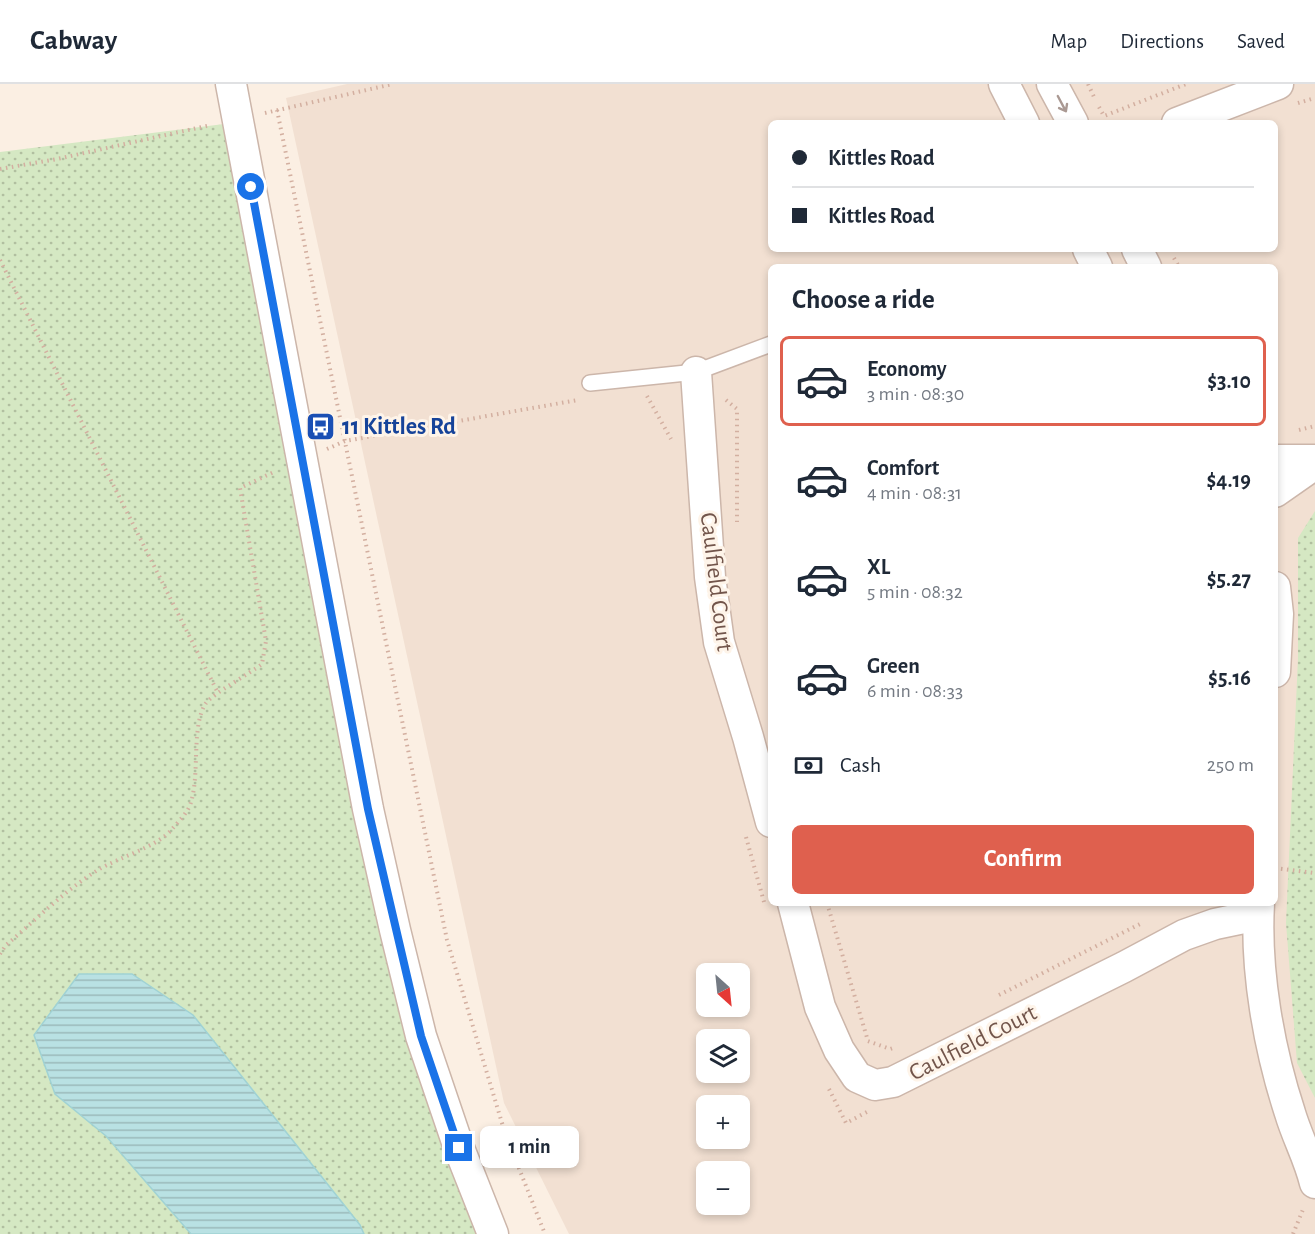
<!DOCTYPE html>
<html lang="en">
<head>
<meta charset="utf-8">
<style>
  :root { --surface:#fff; --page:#f2f2f3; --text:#1f2937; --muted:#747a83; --line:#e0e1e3; --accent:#df604e }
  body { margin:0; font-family:"Alegreya Sans",sans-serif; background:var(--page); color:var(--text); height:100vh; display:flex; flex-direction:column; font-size:22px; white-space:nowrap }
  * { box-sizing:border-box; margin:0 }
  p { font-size:20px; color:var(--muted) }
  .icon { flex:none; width:33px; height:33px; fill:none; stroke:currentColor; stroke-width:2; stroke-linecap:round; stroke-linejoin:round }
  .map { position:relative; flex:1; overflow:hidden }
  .drawer { position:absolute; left:768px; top:180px; width:510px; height:642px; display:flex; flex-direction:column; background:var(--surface); border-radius:9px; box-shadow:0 3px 9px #0003 }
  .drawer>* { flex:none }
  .hud { position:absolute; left:768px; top:36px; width:510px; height:132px; border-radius:9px; box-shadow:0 3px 9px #0003; display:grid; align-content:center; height:132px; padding:0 24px; background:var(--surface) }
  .needle { width:39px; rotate:153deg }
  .buttons { position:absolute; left:696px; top:879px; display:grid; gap:12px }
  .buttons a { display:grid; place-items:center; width:54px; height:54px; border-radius:9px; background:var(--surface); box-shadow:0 3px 9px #0003; font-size:30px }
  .end { position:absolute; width:27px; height:27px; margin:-14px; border:8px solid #1a73e8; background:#fff; box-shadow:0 0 0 3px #fff }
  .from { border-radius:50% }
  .bubble { position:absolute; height:42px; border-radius:9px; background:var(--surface); box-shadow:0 3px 9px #0003; font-size:20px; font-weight:700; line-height:42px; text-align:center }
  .hud b { display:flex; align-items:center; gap:21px; height:57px; font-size:22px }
  .hud b+b { border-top:2px solid var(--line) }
  .hud i { width:15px; height:15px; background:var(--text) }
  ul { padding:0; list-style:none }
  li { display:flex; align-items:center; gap:18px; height:90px; margin:0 12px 9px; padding:0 12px; border:3px solid transparent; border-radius:9px }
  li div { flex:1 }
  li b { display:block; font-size:22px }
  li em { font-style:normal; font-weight:700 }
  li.active { border-color:var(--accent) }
  li>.icon { width:54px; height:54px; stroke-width:1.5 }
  h2 { padding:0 24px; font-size:27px; line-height:72px }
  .pay { display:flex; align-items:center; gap:15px; height:66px; padding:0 24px; font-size:22px }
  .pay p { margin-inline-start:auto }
  .cta { display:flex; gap:12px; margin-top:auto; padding:12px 24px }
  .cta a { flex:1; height:69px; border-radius:9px; background:var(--accent); color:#fff; font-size:24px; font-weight:700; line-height:69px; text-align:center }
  header { display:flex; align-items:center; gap:36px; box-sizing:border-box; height:84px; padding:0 30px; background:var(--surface); border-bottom:2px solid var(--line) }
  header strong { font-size:28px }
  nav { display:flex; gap:33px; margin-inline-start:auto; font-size:21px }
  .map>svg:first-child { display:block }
</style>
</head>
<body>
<header>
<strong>Cabway</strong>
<nav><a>Map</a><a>Directions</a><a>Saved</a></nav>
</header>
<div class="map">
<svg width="1315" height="1150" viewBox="0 0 1315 1150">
  <defs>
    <pattern id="park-dots" width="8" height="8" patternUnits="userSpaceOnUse" patternTransform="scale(1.5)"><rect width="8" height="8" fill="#d5e8c3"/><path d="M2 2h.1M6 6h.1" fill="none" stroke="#b1bfa0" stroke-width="1.8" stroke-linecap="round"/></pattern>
    <pattern id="water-rules" width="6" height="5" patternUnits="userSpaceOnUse" patternTransform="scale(1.5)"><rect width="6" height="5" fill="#b9e1e3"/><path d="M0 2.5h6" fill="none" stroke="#9bb9ba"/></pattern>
  </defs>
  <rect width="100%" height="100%" fill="#fbefe3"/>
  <path fill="#f2e0d2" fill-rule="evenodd" d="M347 0H1315V1150H569L504 1019 286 14ZM771 39H1275V165H771ZM771 183H1275V819H771ZM706 890H740V922H706ZM706 956H740V988H706ZM706 1022H740V1054H706ZM706 1088H740V1120H706Z"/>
  <g fill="url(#park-dots)">
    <path d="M232 39 353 679 489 1150H0V68Z"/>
    <path d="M1315 427V1014L1297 979 1286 839 1298 574V454Z"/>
  </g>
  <path fill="url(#water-rules)" stroke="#a0d2d4" stroke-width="1.5" d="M79 890H132L193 931 360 1141 364 1150H191L106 1052 55 1010 34 951Z"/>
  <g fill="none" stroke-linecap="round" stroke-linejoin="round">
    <defs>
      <path id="service" d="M590 299 696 288 771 260"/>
      <g id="minor">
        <path d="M231 0 368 725 395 846 421 952 459 1064 493 1150"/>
        <path d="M1004 0 1024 39"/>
        <path d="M1052 0 1073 39"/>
        <path d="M1177 39 1278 0"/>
        <path d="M1088 165 1097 183"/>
        <path d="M1137 165 1146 183"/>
        <path d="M696 288 710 493 719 558 748 653 771 738"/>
        <path d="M1275 376H1315"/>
        <path d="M1275 408 1315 380"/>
        <path d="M1275 503 1278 530 1275 588"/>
        <path d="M793 819 820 923 839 966 857 993 875 1001 893 998 1124 883 1184 851 1215 840 1258 831"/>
        <path d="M1259 819C1255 887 1269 965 1290 1029 1297 1053 1309 1074 1315 1099"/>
      </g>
    </defs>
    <use href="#service" stroke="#ccb6aa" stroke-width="18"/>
    <use href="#minor" stroke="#ccb6aa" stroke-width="33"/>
    <g stroke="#d3afa0" stroke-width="4" stroke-dasharray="1.5 4.5" stroke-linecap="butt">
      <path d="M1088 0 1094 13"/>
      <path d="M1298 19 1315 14"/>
      <path d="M1099 23 1104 32 1186 0"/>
      <path d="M277 26 447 856 505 1049 545 1150"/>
      <path d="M265 29 393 0"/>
      <path d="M0 85 57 75 211 41"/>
      <path d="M1174 174 1179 183"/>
      <path d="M0 176 218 609"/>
      <path d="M647 312 671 355"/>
      <path d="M726 316 737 325V438"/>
      <path d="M1299 346 1315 342"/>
      <path d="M327 365 345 357 578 316"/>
      <path d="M746 753 764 818"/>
      <path d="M1275 784 1315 789"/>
      <path d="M827 819 868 957 890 965 893 964"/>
      <path d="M0 870 6 861C36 836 65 806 98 786 119 773 158 763 173 744 179 737 189 727 191 718 200 690 191 641 206 619 214 609 249 590 262 580L266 557 240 404 276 387"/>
      <path d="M999 911 1140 840"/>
      <path d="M829 1005 846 1039 867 1028"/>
      <path d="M1293 1150 1304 1123"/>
    </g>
    <use href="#service" stroke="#fff" stroke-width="15"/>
    <use href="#minor" stroke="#fff" stroke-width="30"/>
  </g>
  <defs><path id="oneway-shaft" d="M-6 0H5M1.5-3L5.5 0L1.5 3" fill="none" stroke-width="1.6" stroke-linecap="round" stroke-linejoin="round" transform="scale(1.5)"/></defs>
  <use stroke="#aa9993" href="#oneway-shaft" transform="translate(1062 20) rotate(62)"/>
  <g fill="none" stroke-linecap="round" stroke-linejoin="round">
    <path stroke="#1a73e8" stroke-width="8" d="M251 103 368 725 421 952 459 1064"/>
  </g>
  <defs>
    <symbol id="bus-square" viewBox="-11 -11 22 22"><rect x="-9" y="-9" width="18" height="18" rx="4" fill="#1a4fb4" stroke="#fef4e9"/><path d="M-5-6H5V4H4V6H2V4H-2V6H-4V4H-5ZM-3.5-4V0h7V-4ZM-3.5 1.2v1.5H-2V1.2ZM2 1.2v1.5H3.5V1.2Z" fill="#fff"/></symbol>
  </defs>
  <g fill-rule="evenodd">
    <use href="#bus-square" x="304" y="326" width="33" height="33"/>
  </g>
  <g text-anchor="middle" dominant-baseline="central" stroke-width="6" stroke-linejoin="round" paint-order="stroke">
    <g font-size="24" font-weight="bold" fill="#164399" stroke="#fef4e9" text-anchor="start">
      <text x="342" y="343">11 Kittles Rd</text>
    </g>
    <g font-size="24" fill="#72554b" stroke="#fef4e9">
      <text transform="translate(716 498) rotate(83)">Caulfield Court</text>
      <text transform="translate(973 959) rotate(-27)">Caulfield Court</text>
    </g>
  </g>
</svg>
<div class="buttons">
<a><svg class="needle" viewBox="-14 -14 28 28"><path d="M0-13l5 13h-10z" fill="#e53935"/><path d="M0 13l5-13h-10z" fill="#747a83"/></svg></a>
<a><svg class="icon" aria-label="layers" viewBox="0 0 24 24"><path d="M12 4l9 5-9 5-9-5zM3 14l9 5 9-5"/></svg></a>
<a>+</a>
<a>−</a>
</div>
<i class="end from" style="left:251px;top:103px"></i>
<i class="end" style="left:459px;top:1064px"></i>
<div class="bubble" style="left:480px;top:1042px;width:99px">1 min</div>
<div class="hud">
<b><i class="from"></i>Kittles Road</b>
<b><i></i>Kittles Road</b>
</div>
<section class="drawer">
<h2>Choose a ride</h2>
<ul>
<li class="active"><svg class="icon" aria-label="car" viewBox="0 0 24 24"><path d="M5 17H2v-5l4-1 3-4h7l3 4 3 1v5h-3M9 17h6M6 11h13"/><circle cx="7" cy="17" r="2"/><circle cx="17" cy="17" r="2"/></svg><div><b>Economy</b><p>3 min · 08:30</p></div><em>$3.10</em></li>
<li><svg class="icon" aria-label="car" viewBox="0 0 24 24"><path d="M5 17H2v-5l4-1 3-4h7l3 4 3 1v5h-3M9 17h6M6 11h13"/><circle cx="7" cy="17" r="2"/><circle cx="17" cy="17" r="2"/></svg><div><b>Comfort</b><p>4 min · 08:31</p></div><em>$4.19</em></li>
<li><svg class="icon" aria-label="car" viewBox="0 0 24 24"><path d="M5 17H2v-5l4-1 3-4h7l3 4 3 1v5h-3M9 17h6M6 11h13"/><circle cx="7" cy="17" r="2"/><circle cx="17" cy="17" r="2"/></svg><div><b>XL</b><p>5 min · 08:32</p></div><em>$5.27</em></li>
<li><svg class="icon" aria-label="car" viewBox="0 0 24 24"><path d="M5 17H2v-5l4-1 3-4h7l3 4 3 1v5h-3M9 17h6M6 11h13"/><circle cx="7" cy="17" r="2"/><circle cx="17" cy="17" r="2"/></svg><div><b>Green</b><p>6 min · 08:33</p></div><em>$5.16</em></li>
</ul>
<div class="pay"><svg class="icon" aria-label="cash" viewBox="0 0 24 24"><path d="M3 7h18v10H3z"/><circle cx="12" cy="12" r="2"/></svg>Cash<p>250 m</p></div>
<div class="cta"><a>Confirm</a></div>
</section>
</div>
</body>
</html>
